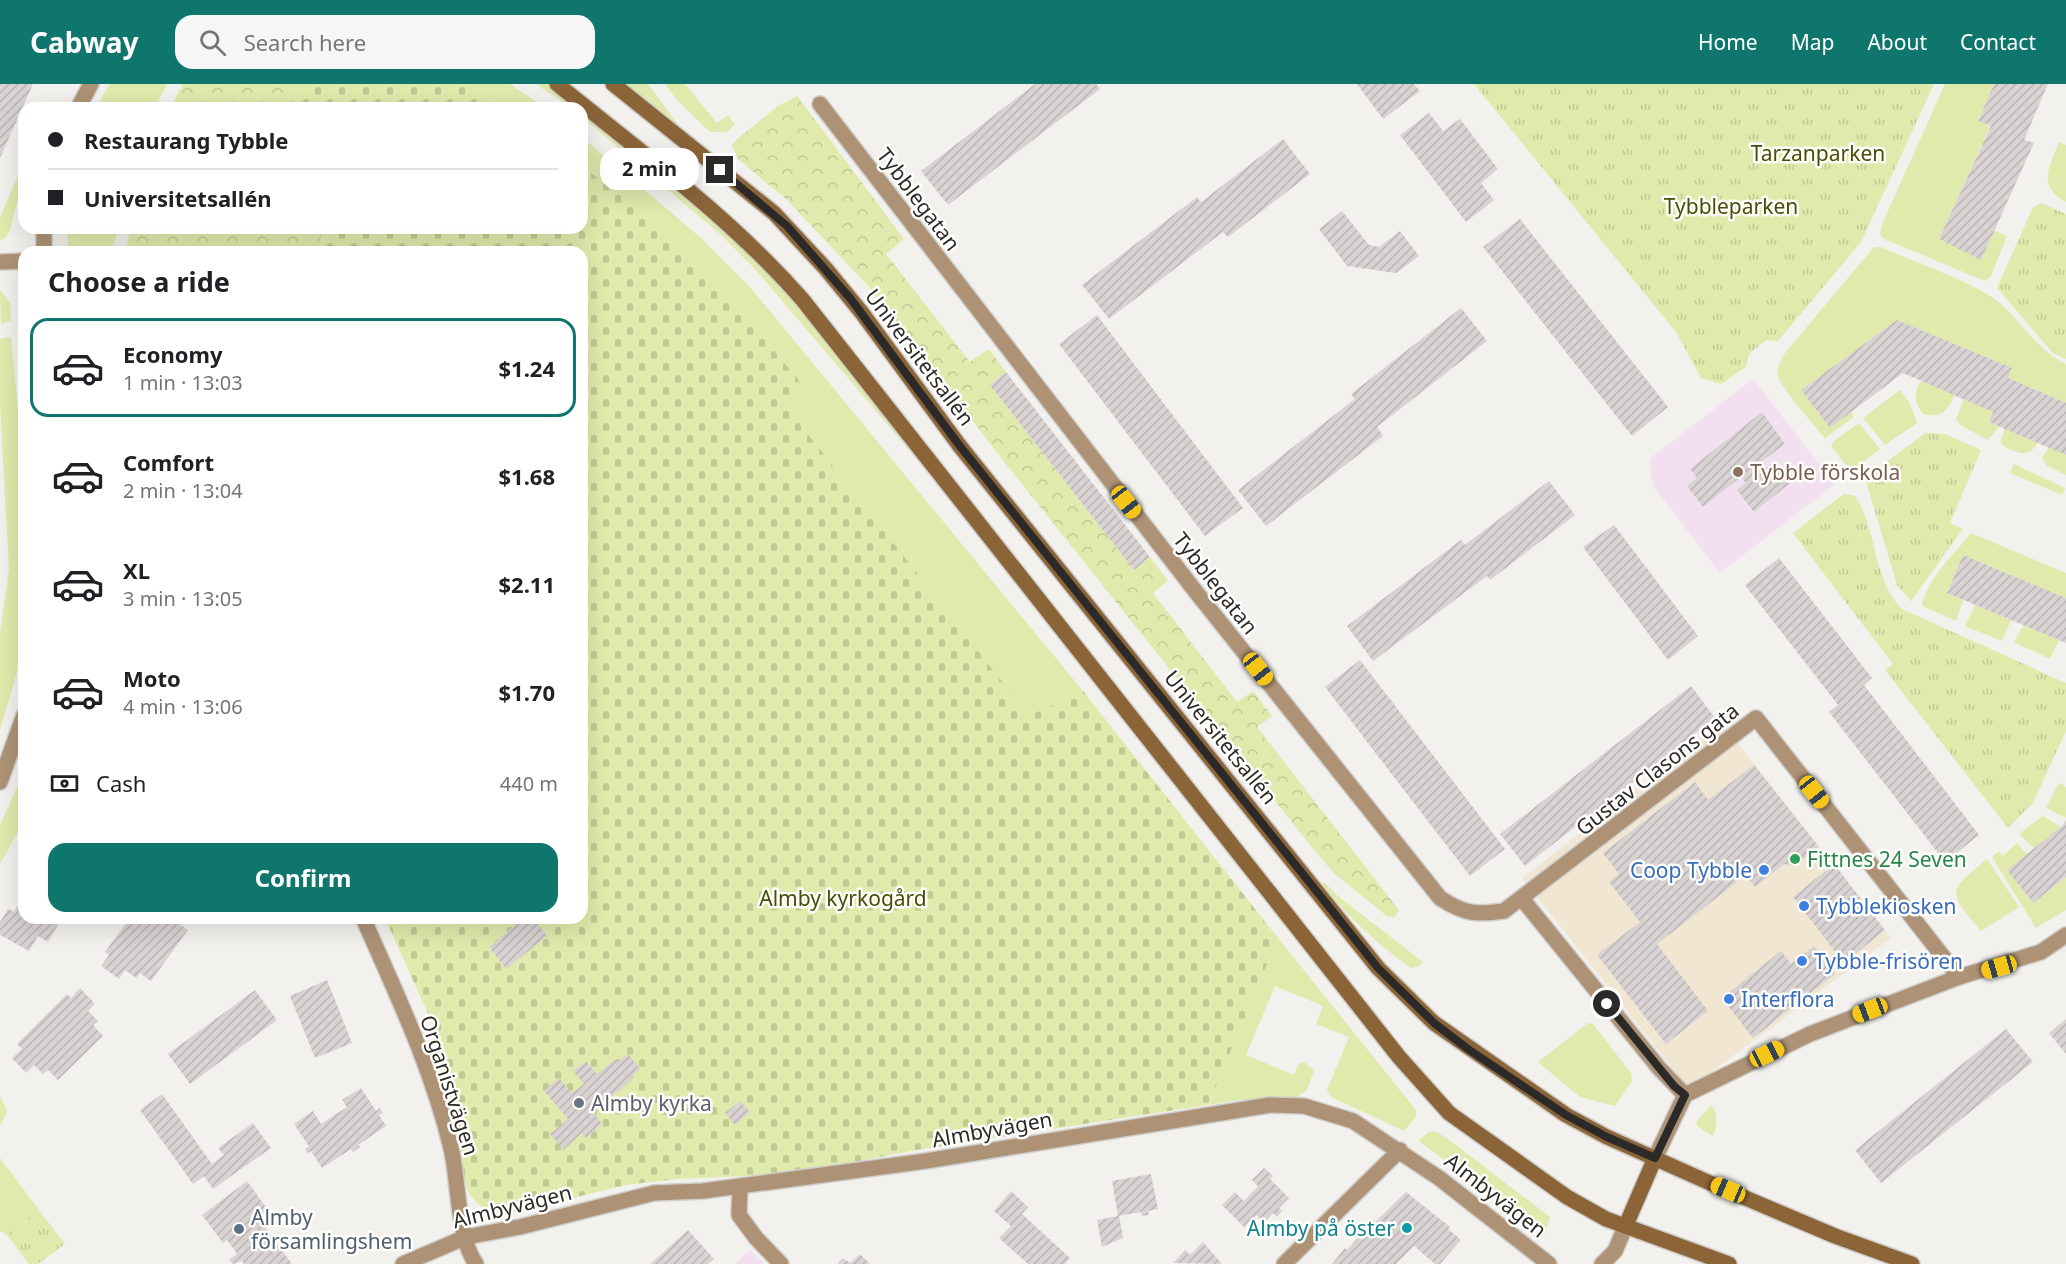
<!DOCTYPE html>
<html lang="en">
<head>
<meta charset="utf-8">
<style>
  :root { --surface:#fff; --page:#f6f6f6; --text:#202124; --muted:#757577; --line:#e0e0e0; --accent:#0f766e }
  body { margin:0; font-family:"Noto Sans",sans-serif; background:var(--page); color:var(--text); height:100vh; display:flex; flex-direction:column; font-size:22px; white-space:nowrap }
  * { box-sizing:border-box; margin:0 }
  p { font-size:20px; color:var(--muted) }
  .icon { flex:none; width:33px; height:33px; fill:none; stroke:currentColor; stroke-width:2; stroke-linecap:round; stroke-linejoin:round }
  .map { position:relative; flex:1; overflow:hidden }
  .sheet { position:absolute; left:18px; top:162px; width:570px; height:678px; display:flex; flex-direction:column; background:var(--surface); border-radius:18px; box-shadow:0 6px 24px #0002 }
  .sheet>* { flex:none }
  .top-card { position:absolute; left:18px; top:18px; width:570px; height:132px; border-radius:18px; box-shadow:0 6px 24px #0002; display:grid; align-content:center; height:132px; padding:0 30px; background:var(--surface) }
  .end { position:absolute; width:27px; height:27px; margin:-14px; border:8px solid #2b2a29; background:#fff; box-shadow:0 0 0 3px #fff }
  .from { border-radius:50% }
  .bubble { position:absolute; height:42px; border-radius:18px; background:var(--surface); box-shadow:0 6px 24px #0002; font-size:20px; font-weight:700; line-height:42px; text-align:center }
  .car { position:absolute; width:18px; height:36px; margin:-18px -9px; border-radius:8px; box-shadow:0 0 4px 2px #0007; background:linear-gradient(#f5c518 24%,#345 0 40%,#f5c518 0 76%,#345 0 86%,#f5c518 0) }
  .top-card b { display:flex; align-items:center; gap:21px; height:57px; font-size:22px }
  .top-card b+b { border-top:2px solid var(--line) }
  .top-card i { width:15px; height:15px; background:var(--text) }
  ul { padding:0; list-style:none }
  li { display:flex; align-items:center; gap:18px; height:99px; margin:0 12px 9px; padding:0 18px; border:3px solid transparent; border-radius:18px }
  li div { flex:1 }
  li b { display:block; font-size:22px }
  li em { font-style:normal; font-weight:700 }
  li.current { border-color:var(--accent) }
  li>.icon { width:54px; height:54px; stroke-width:1.5 }
  h2 { padding:0 30px; font-size:27px; line-height:72px }
  .pay { display:flex; align-items:center; gap:15px; height:66px; padding:0 30px; font-size:22px }
  .pay p { margin-inline-start:auto }
  .action { display:flex; gap:12px; margin-top:auto; padding:12px 30px }
  .action a { flex:1; height:69px; border-radius:18px; background:var(--accent); color:#fff; font-size:24px; font-weight:700; line-height:69px; text-align:center }
  header { display:flex; align-items:center; gap:36px; box-sizing:border-box; height:84px; padding:0 30px; background:var(--accent); color:#fff }
  header strong { font-size:28px }
  nav { display:flex; gap:33px; margin-inline-start:auto; font-size:21px }
  .search { width:420px; height:54px; background:var(--page); display:flex; align-items:center; gap:15px; box-sizing:border-box; padding:0 21px; border-radius:18px; color:var(--muted); font-size:22px }
  .map>svg:first-child { display:block }
</style>
</head>
<body>
<header>
<strong>Cabway</strong>
<div class="search"><svg class="icon" aria-label="search" viewBox="0 0 24 24"><circle cx="10" cy="10" r="6"/><path d="M15 15l6 6"/></svg>Search here</div>
<nav><a>Home</a><a>Map</a><a>About</a><a>Contact</a></nav>
</header>
<div class="map">
<svg width="2066" height="1180" viewBox="0 0 2066 1180">
  <defs>
    <pattern id="forest-crowns" width="20" height="18" patternUnits="userSpaceOnUse" patternTransform="scale(1.5)"><rect width="20" height="18" fill="#dfeaac"/><path d="M2 6a3 3 0 1 1 6 0M12 15a3 3 0 1 1 6 0" fill="none" stroke="#c0c994"/></pattern>
    <pattern id="cemetery-stones" width="16" height="16" patternUnits="userSpaceOnUse" patternTransform="scale(1.5)"><rect width="16" height="16" fill="#dfeaac"/><path d="M2 7V4a2 2 0 0 1 4 0v3zM10 15v-3a2 2 0 0 1 4 0v3z" fill="#c0c994"/></pattern>
    <pattern id="park-tufts" width="24" height="20" patternUnits="userSpaceOnUse" patternTransform="scale(1.5)"><rect width="24" height="20" fill="#dfeaac"/><path d="M3 7l-1-3M5 7V3M7 7l1-3M15 17l-1-3M17 17v-4M19 17l1-3" fill="none" stroke="#c0c994"/></pattern>
    <pattern id="building-hatch" width="6" height="6" patternUnits="userSpaceOnUse" patternTransform="scale(1.5)"><rect width="6" height="6" fill="#d8d3d2"/><path d="M-1 1l2-2M0 6l6-6M5 7l2-2" fill="none" stroke="#bab5b4"/></pattern>
  </defs>
  <rect width="100%" height="100%" fill="#f2f1ed"/>
  <path fill="#f0e6d1" d="M1722 639 1891 854 1689 1005 1522 794Z"/>
  <g fill="#f2e0f1">
    <path d="M1753 295 1835 400 1720 489 1653 402 1649 375Z"/>
    <path d="M750 1166 765 1180H735Z"/>
  </g>
  <g fill="#dfeaac">
    <path d="M110 0H167L155 24H96Z"/>
    <path d="M467 0H510L545 24H503Z"/>
    <path d="M536 0H551L589 29 721 136 755 170 900 346 965 428 993 470 904 360 756 186 720 150 582 33V24H571Z"/>
    <path d="M618 0H648L677 39 676 43Z"/>
    <path d="M665 0H685L717 39 728 31 735 41 726 48H710L677 16Z"/>
    <path d="M1945 0H1994L1978 36 1990 43 1939 155 1981 175 1994 146 2007 152 1991 192 1985 197 1884 155 1880 150 1883 138Z"/>
    <path d="M582 53 701 154 750 203 1083 607 1029 633 793 331 799 296 697 177 633 121 582 82Z"/>
    <path d="M2059 58 2066 61V118C2036 102 2050 82 2059 58Z"/>
    <path d="M24 78V92L10 146 6 153 0 157V133Z"/>
    <path d="M67 144H119L111 168H68Z"/>
    <path d="M1874 163H1881C1916 179 1954 191 1987 210 2018 228 2033 265 2066 280V319L2008 294 2012 284 1897 236 1801 306 1830 344 1851 328 1854 333 1825 354C1816 343 1780 303 1778 292 1776 284 1782 275 1785 269Z"/>
    <path d="M0 206 10 219 11 237 1 240Z"/>
    <path d="M11 253 24 390V551L17 588 0 646V550L9 486 0 319V255Z"/>
    <path d="M1921 297 1955 311C1946 328 1943 334 1923 330 1914 317 1913 310 1921 297Z"/>
    <path d="M1900 306 1909 318 1917 339 1885 361 1863 334Z"/>
    <path d="M1964 315 1993 328 1989 338 1999 342 1988 356 1960 341 1956 335Z"/>
    <path d="M1859 339 1880 365 1851 387 1831 362 1835 356Z"/>
    <path d="M2005 344 2038 359C2027 375 2019 369 2003 362L2001 356Z"/>
    <path d="M2049 363 2066 371V391L2047 382 2042 374Z"/>
    <path d="M2014 380 2065 404 2062 411 2010 389Z"/>
    <path d="M1971 449 2066 489V514L1963 471 1947 509 1963 516 1956 537 1922 522C1926 496 1955 469 1971 449Z"/>
    <path d="M1975 521 2011 536 2002 557 1965 542Z"/>
    <path d="M2024 541 2059 556 2050 575 2014 558Z"/>
    <path d="M24 689V737L0 780V741Z"/>
    <path d="M2059 699 2066 703V734L2046 724Z"/>
    <path d="M2043 732 2061 743 2034 764 2019 750Z"/>
    <path d="M2017 759 2027 770 2007 786 2033 819 2066 793V826L2036 844 1992 773 1999 767 2003 772Z"/>
    <path d="M1987 775 2019 823 1981 847C1948 807 1946 809 1987 775Z"/>
    <path d="M1325 799 1338 812 1423 878 1418 883 1411 884C1377 860 1348 833 1322 800Z"/>
    <path d="M1278 854 1416 1026V1033L1404 1047 1331 1013 1327 1006 1349 953 1316 940 1323 922 1275 902 1246 971 1294 991 1299 980 1304 978 1314 986 1307 1006 1296 1014 1239 1016 1208 1021Z"/>
    <path d="M1588 939 1593 940 1631 989 1632 997 1615 1022 1580 1013 1538 978Z"/>
    <path d="M0 1012 7 1027 0 1042Z"/>
    <path d="M1711 1021C1718 1027 1717 1044 1713 1052L1697 1042V1037Z"/>
    <path d="M1429 1048H1437L1452 1058 1550 1133 1545 1150 1421 1059 1419 1056Z"/>
    <path d="M0 1074 39 1126 7 1151 0 1147Z"/>
  </g>
  <g fill="url(#forest-crowns)">
    <path d="M183 0H296L301 24H170Z"/>
    <path d="M797 12 904 155 886 170 970 278 989 265 1006 288 990 301 1134 486 1150 473 1168 497 1153 509 1237 618 1253 607 1272 632 1257 643 1399 826 1395 833H1388L1335 790 1318 771 1002 375 870 204 787 116 737 74 732 61 737 55 778 22Z"/>
    <path d="M130 144H319L324 168H126Z"/>
  </g>
  <g fill="url(#cemetery-stones)">
    <path d="M296 0H467L503 24H301Z"/>
    <path d="M582 82 633 121 697 177 799 296 793 331 1029 632 1083 607 1278 854 1208 1021 922 1065 790 1090 677 1095 626 1101 503 1131 479 1121 469 1110 437 997 448 974 385 834H582V168H324L319 144H582Z"/>
  </g>
  <g fill="url(#park-tufts)">
    <path d="M1474 0H1934L1861 158 1778 257 1766 256 1749 270 1746 283 1721 300 1701 294 1676 248Z"/>
    <path d="M2041 119 2066 130V275L2053 269 1997 204 2033 123Z"/>
    <path d="M1925 349 1945 350 1981 366 1950 439 1963 445 1911 517 1897 501 1865 394Z"/>
    <path d="M1844 410 1855 412C1878 447 1872 495 1902 525L2066 599V647L2033 719 2008 744 1885 586 1893 580 1793 449Z"/>
    <path d="M39 1126 65 1160 38 1180H29L7 1151Z"/>
  </g>
  <g fill="url(#building-hatch)">
    <path d="M0 0H33L0 74Z"/>
    <path d="M1035 0H1096L1100 5 948 121 921 87Z"/>
    <path d="M1357 0H1414L1420 7 1383 35Z"/>
    <path d="M1994 0H2048L2024 56 2034 59 1981 176 1939 155 1991 42 1978 37Z"/>
    <path d="M1429 29 1443 47 1460 35 1498 85 1481 99 1494 116 1466 138 1400 51Z"/>
    <path d="M1283 55 1310 90 1228 153 1223 148 1109 235 1082 201 1197 113 1201 118Z"/>
    <path d="M1342 127 1369 161 1379 163 1400 147 1419 172 1396 189 1347 182 1319 145Z"/>
    <path d="M1520 135 1668 323 1632 352 1483 163Z"/>
    <path d="M1461 224 1487 257 1377 343 1383 352 1266 442 1238 406 1355 315 1351 310Z"/>
    <path d="M1097 231 1243 424 1205 452 1059 260Z"/>
    <path d="M1897 236 2012 284 2008 294 2066 319V371L1989 338 1993 328 1903 289 1830 344 1801 306Z"/>
    <path d="M1006 288 1150 473 1134 486 990 301Z"/>
    <path d="M1762 328 1785 360 1757 381 1762 387 1773 379 1789 400 1754 428 1737 406 1746 399 1741 393 1703 423 1687 402 1697 394 1690 385Z"/>
    <path d="M1549 397 1575 431 1490 496 1487 492 1373 577 1347 542 1461 456 1465 461Z"/>
    <path d="M1614 441 1698 552 1668 576 1583 463Z"/>
    <path d="M1963 471 2066 514V559L1947 509Z"/>
    <path d="M1779 474 1872 594 1864 601 1979 751 1945 778 1829 628 1838 621 1745 501Z"/>
    <path d="M1360 576 1505 765 1470 792 1325 603Z"/>
    <path d="M1691 602 1715 634 1525 782 1500 750Z"/>
    <path d="M1754 681 1819 763 1794 782 1784 780 1755 803 1746 791 1657 860 1708 927 1666 960 1597 871 1640 838 1609 798 1619 790 1603 769 1695 698 1708 716Z"/>
    <path d="M2066 735V793L2033 819 2007 786 2063 741Z"/>
    <path d="M1834 780 1885 846 1844 879 1793 813Z"/>
    <path d="M24 810V834H62L48 858 38 852 29 867 0 851V838L8 825 14 828Z"/>
    <path d="M130 834H180L177 838 188 846 151 897 140 889 136 894 125 886 119 895 101 882 109 871 105 868Z"/>
    <path d="M524 834H533L547 852 506 885 489 863Z"/>
    <path d="M1814 862 1835 890 1753 954 1722 914 1781 867 1791 880Z"/>
    <path d="M327 896 352 959 315 974 290 912Z"/>
    <path d="M80 904 95 920 88 927 98 937 93 941 103 952 58 996 48 986 43 990 34 981 26 989 12 974 22 965 17 960 67 910 71 914Z"/>
    <path d="M255 906 277 936 190 1000 168 970Z"/>
    <path d="M2066 935V970L2049 949Z"/>
    <path d="M2006 945 2033 978 1881 1099 1855 1066Z"/>
    <path d="M628 970 640 985 630 994 632 996 593 1028 602 1040 586 1054 582 1049 563 1066 550 1050 568 1035 544 1007 559 994 572 1009 584 1000 573 987 586 977 597 990 615 975 618 978Z"/>
    <path d="M361 1004 376 1027 380 1024 383 1029 379 1031 386 1042 358 1061 360 1063 353 1068 351 1065 322 1084 311 1067 307 1069 305 1065 309 1062 294 1040 313 1027 321 1040 347 1023 342 1016Z"/>
    <path d="M162 1010 212 1080 224 1071 218 1064 253 1039 271 1064 213 1105 204 1092 193 1100 140 1026Z"/>
    <path d="M740 1017 750 1028 735 1041 725 1029Z"/>
    <path d="M1264 1084 1273 1092 1270 1095 1289 1114 1279 1124 1282 1127 1277 1133 1273 1129 1264 1139 1256 1131 1244 1143 1222 1121 1235 1108 1244 1117 1258 1102 1252 1096Z"/>
    <path d="M1151 1090 1158 1125 1148 1127 1149 1131 1142 1132 1141 1128 1119 1132 1123 1154 1102 1163 1097 1136 1118 1132 1112 1097Z"/>
    <path d="M247 1097 268 1126 258 1134 292 1180H244L242 1177 233 1180 229 1176 237 1170 227 1156 223 1159 202 1131Z"/>
    <path d="M1011 1107 1028 1123 1022 1130 1070 1174 1065 1180H1028L999 1154 1011 1142 994 1127Z"/>
    <path d="M1406 1108 1450 1143 1448 1145 1461 1156 1440 1180H1435L1414 1162 1396 1180H1332L1345 1164 1347 1166 1373 1136 1375 1138Z"/>
    <path d="M688 1146 714 1175 708 1180H650Z"/>
    <path d="M1203 1158 1222 1180 1173 1179 1185 1166 1190 1171Z"/>
    <path d="M860 1170 870 1180H839L838 1179 843 1174 850 1179Z"/>
  </g>
  <g fill="none" stroke-linecap="round" stroke-linejoin="round">
    <defs>
      <g id="minor">
        <path d="M820 20 1196 508 1440 814C1464 830 1476 831 1504 827L1756 634 1959 893"/>
        <path d="M0 178 24 177"/>
        <path d="M1523 816 1659 984 1685 1011"/>
        <path d="M363 834C396 909 432 984 451 1064 459 1097 457 1153 476 1180"/>
        <path d="M1685 1011 1810 950 1959 893 2041 868 2066 851"/>
        <path d="M1655 1074 1685 1011"/>
        <path d="M740 1103 739 1131 756 1154 781 1180"/>
        <path d="M403 1180 466 1153 520 1143 654 1109 703 1107 926 1077 1270 1021 1304 1022 1353 1037 1439 1094 1549 1180"/>
        <path d="M1284 1180 1400 1066"/>
        <path d="M1602 1180 1615 1167 1626 1141"/>
      </g>
      <g id="tertiary">
        <path d="M78 24 91 0"/>
        <path d="M44 168V144"/>
        <path d="M0 698 24 631"/>
      </g>
      <g id="secondary">
        <path d="M557 0C641 68 730 133 802 215L1399 973 1449 1029 1567 1113 1606 1135 1729 1180"/>
        <path d="M613 0 774 129 826 185 862 229 959 361 1378 884 1434 939 1566 1031 1607 1053 1710 1099 1835 1152 1912 1180"/>
        <path d="M1626 1141 1655 1074"/>
      </g>
    </defs>
    <use href="#minor" stroke="#cecdca" stroke-width="18"/>
    <use href="#tertiary" stroke="#cecdca" stroke-width="18"/>
    <use href="#secondary" stroke="#cecdca" stroke-width="18"/>
    <use href="#minor" stroke="#ad9275" stroke-width="15"/>
    <use href="#tertiary" stroke="#ad9275" stroke-width="15"/>
    <use href="#secondary" stroke="#8b6438" stroke-width="15"/>
  </g>
  <g fill="none" stroke-linecap="round" stroke-linejoin="round">
    <path stroke="#2b2a29" stroke-width="8" d="M720 86 787 142 850 214 959 361 1378 884 1434 939 1468 965 1566 1031 1607 1053 1655 1074 1685 1011 1674 1002 1607 920"/>
  </g>
  <circle fill="#8d6e63" stroke="#fffefa" stroke-width="2" cx="1738" cy="388" r="6"/>
  <circle fill="#2e9e5b" stroke="#fffefa" stroke-width="2" cx="1795" cy="775" r="6"/>
  <g fill="#3f7fe0" stroke="#fffefa" stroke-width="2">
    <circle cx="1764" cy="786" r="6"/>
    <circle cx="1804" cy="822" r="6"/>
    <circle cx="1802" cy="877" r="6"/>
    <circle cx="1729" cy="915" r="6"/>
  </g>
  <circle fill="#6b7280" stroke="#fffefa" stroke-width="2" cx="579" cy="1019" r="6"/>
  <circle fill="#0f9aa8" stroke="#fffefa" stroke-width="2" cx="1407" cy="1144" r="6"/>
  <circle fill="#5c6f8a" stroke="#fffefa" stroke-width="2" cx="239" cy="1145" r="6"/>
  <g text-anchor="middle" dominant-baseline="central" stroke-width="5" stroke-linejoin="round" paint-order="stroke">
    <g font-size="21" fill="#464e08" stroke="#fffefa">
      <text x="1818" y="69">Tarzanparken</text>
      <text x="1731" y="122">Tybbleparken</text>
      <text x="843" y="814">Almby kyrkogård</text>
    </g>
    <g font-size="21" fill="#2b2a29" stroke="#fffefa">
      <text transform="translate(919 115) rotate(53)">Tybblegatan</text>
      <text transform="translate(920 273) rotate(53)">Universitetsallén</text>
      <text transform="translate(1216 499) rotate(52)">Tybblegatan</text>
      <text transform="translate(1221 653) rotate(51)">Universitetsallén</text>
      <text transform="translate(1657 685) rotate(-38)">Gustav Clasons gata</text>
      <text transform="translate(450 1001) rotate(72)">Organistvägen</text>
      <text transform="translate(992 1045) rotate(-10)">Almbyvägen</text>
      <text transform="translate(1496 1111) rotate(38)">Almbyvägen</text>
      <text transform="translate(512 1122) rotate(-14)">Almbyvägen</text>
    </g>
    <g font-size="21" fill="#785e54" stroke="#fffefa" text-anchor="start">
      <text x="1750" y="388">Tybble förskola</text>
    </g>
    <g font-size="21" fill="#27864d" stroke="#fffefa" text-anchor="start">
      <text x="1807" y="775">Fittnes 24 Seven</text>
    </g>
    <g font-size="21" fill="#366cbe" stroke="#fffefa" text-anchor="start">
      <text x="1752" y="786" text-anchor="end">Coop Tybble</text>
      <text x="1816" y="822">Tybblekiosken</text>
      <text x="1814" y="877">Tybble-frisören</text>
      <text x="1741" y="915">Interflora</text>
    </g>
    <g font-size="21" fill="#5b616d" stroke="#fffefa" text-anchor="start">
      <text x="591" y="1019">Almby kyrka</text>
    </g>
    <g font-size="21" fill="#4e5e75" stroke="#fffefa" text-anchor="start">
      <text x="251" y="1133">Almby<tspan x="251" dy="24">församlingshem</tspan></text>
    </g>
    <g font-size="21" fill="#0d838f" stroke="#fffefa" text-anchor="end">
      <text x="1395" y="1144">Almby på öster</text>
    </g>
  </g>
</svg>
<i class="end from" style="left:1607px;top:920px"></i>
<i class="end" style="left:720px;top:86px"></i>
<div class="bubble" style="left:600px;top:64px;width:99px">2 min</div>
<i class="car" style="left:1126px;top:418px;rotate:142deg"></i>
<i class="car" style="left:1258px;top:585px;rotate:142deg"></i>
<i class="car" style="left:1814px;top:708px;rotate:142deg"></i>
<i class="car" style="left:1999px;top:883px;rotate:254deg"></i>
<i class="car" style="left:1870px;top:926px;rotate:249deg"></i>
<i class="car" style="left:1767px;top:970px;rotate:64deg"></i>
<i class="car" style="left:1728px;top:1106px;rotate:293deg"></i>
<div class="top-card">
<b><i class="from"></i>Restaurang Tybble</b>
<b><i></i>Universitetsallén</b>
</div>
<section class="sheet">
<h2>Choose a ride</h2>
<ul>
<li class="current"><svg class="icon" aria-label="car" viewBox="0 0 24 24"><path d="M5 17H2v-5l4-1 3-4h7l3 4 3 1v5h-3M9 17h6M6 11h13"/><circle cx="7" cy="17" r="2"/><circle cx="17" cy="17" r="2"/></svg><div><b>Economy</b><p>1 min · 13:03</p></div><em>$1.24</em></li>
<li><svg class="icon" aria-label="car" viewBox="0 0 24 24"><path d="M5 17H2v-5l4-1 3-4h7l3 4 3 1v5h-3M9 17h6M6 11h13"/><circle cx="7" cy="17" r="2"/><circle cx="17" cy="17" r="2"/></svg><div><b>Comfort</b><p>2 min · 13:04</p></div><em>$1.68</em></li>
<li><svg class="icon" aria-label="car" viewBox="0 0 24 24"><path d="M5 17H2v-5l4-1 3-4h7l3 4 3 1v5h-3M9 17h6M6 11h13"/><circle cx="7" cy="17" r="2"/><circle cx="17" cy="17" r="2"/></svg><div><b>XL</b><p>3 min · 13:05</p></div><em>$2.11</em></li>
<li><svg class="icon" aria-label="car" viewBox="0 0 24 24"><path d="M5 17H2v-5l4-1 3-4h7l3 4 3 1v5h-3M9 17h6M6 11h13"/><circle cx="7" cy="17" r="2"/><circle cx="17" cy="17" r="2"/></svg><div><b>Moto</b><p>4 min · 13:06</p></div><em>$1.70</em></li>
</ul>
<div class="pay"><svg class="icon" aria-label="cash" viewBox="0 0 24 24"><path d="M3 7h18v10H3z"/><circle cx="12" cy="12" r="2"/></svg>Cash<p>440 m</p></div>
<div class="action"><a>Confirm</a></div>
</section>
</div>
</body>
</html>
